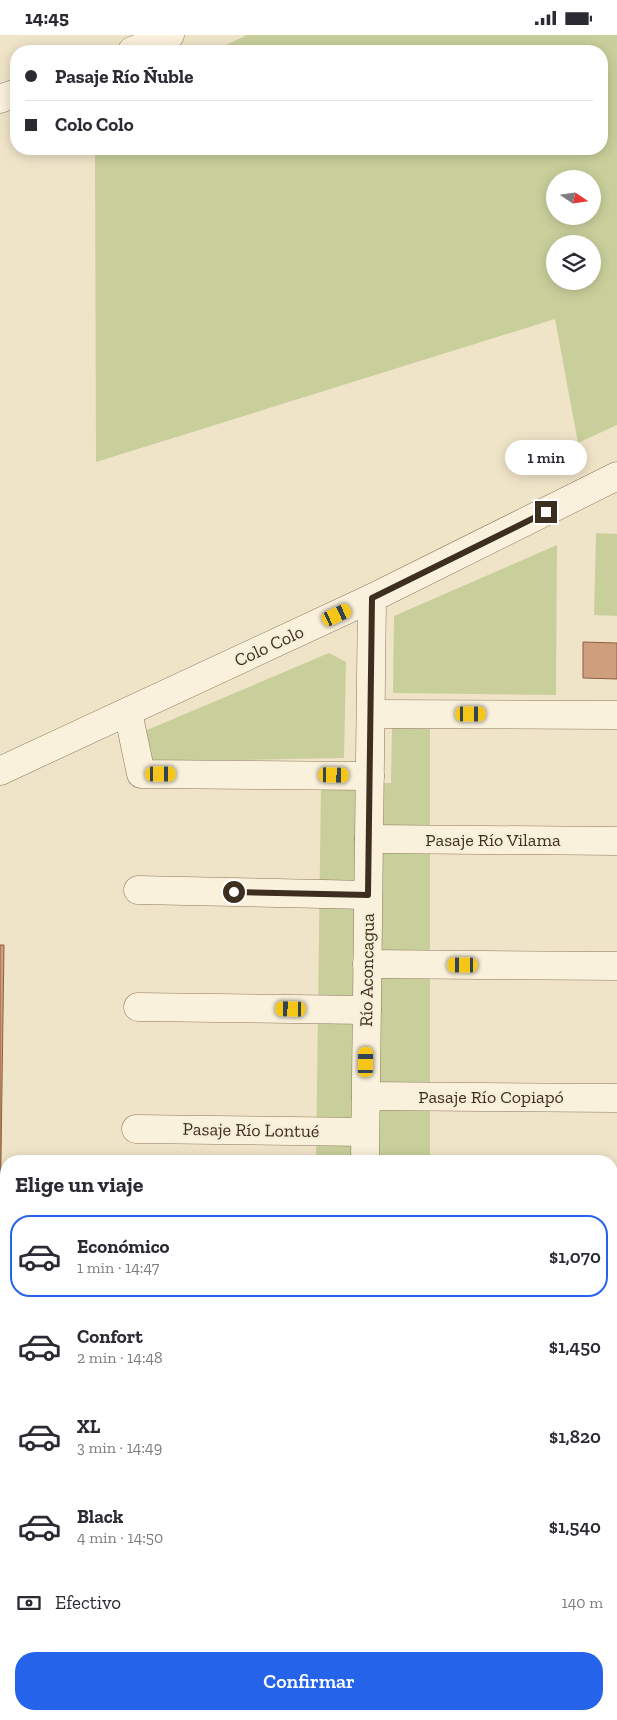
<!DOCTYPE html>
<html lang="es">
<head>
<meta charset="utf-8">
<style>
  :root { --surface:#fff; --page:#f2f2f3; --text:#2b2b33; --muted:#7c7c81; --line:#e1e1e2; --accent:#2563eb }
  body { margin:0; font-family:"Zilla Slab",serif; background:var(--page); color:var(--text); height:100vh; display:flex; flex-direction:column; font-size:19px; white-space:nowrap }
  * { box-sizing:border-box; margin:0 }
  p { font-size:16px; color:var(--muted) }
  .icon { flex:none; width:28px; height:28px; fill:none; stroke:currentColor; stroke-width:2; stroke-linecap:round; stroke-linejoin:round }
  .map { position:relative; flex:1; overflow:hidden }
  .details { position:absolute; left:0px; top:1120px; width:618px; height:565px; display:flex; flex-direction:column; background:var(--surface); border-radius:20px 20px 0 0; box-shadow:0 2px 12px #0003 }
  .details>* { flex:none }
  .guide { position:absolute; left:10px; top:10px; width:598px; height:110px; border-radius:20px; box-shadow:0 2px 12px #0003; display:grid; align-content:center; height:110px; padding:0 15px; background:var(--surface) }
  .needle { width:32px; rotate:103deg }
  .fabs { position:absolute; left:546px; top:135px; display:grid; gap:10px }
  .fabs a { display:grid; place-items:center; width:55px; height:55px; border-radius:50%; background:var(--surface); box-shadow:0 2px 12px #0003; font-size:25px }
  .end { position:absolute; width:22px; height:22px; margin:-11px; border:6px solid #3d2e20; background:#fff; box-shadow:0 0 0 2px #fff }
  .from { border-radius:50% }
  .bubble { position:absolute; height:35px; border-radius:18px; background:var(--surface); box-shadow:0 2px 12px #0003; font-size:16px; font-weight:600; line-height:35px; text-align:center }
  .car { position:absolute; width:15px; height:30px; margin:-15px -8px; border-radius:6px; box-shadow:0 0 4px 1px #0007; background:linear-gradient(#f5c518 24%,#345 0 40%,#f5c518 0 76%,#345 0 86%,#f5c518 0) }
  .guide b { display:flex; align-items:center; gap:18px; height:48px; font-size:19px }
  .guide b+b { border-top:1px solid var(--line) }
  .guide i { width:12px; height:12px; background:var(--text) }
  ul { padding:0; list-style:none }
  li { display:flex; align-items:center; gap:15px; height:82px; margin:0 10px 8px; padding:0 5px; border:2px solid transparent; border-radius:20px }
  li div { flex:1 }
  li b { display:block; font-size:19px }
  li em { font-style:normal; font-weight:600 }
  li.selected { border-color:var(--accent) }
  li>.icon { width:45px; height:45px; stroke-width:1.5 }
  h2 { padding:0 15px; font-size:22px; line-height:60px }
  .pay { display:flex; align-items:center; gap:12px; height:55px; padding:0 15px; font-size:19px }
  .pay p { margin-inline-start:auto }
  .button { display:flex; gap:10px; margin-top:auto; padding:10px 15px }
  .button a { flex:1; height:58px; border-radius:20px; background:var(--accent); color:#fff; font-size:20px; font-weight:600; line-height:58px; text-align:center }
  .status { display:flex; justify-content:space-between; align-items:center; height:35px; padding:0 25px; background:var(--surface); direction:ltr }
  .status svg { height:14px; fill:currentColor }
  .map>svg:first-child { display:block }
</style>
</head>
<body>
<div class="status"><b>14:45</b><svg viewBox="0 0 49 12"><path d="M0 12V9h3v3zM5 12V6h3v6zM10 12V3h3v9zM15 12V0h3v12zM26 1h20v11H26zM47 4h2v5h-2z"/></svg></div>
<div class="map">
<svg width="617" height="1685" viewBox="0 0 617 1685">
  <rect width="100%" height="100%" fill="#f0e4c8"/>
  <g fill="#c9cf9b" fill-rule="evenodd">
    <path d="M247 0H617V390L578 408 555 284 96 427 95 114H601V16H213ZM555 144H592V181H555ZM555 209H592V246H555Z"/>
    <path d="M596 498 617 499V581L594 580Z"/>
    <path d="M557 510 556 660 393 658 394 581Z"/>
    <path d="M329 618 346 627 344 723 145 727 140 698Z"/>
    <path d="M392 693 430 694V1126H316L321 748H391Z"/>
    <rect x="309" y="1679" width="120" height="6"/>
  </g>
  <g fill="#cf9f7d" stroke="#8d5f41">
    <path d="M583 607 617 608V644L583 643Z"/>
    <path d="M0 910H4L0 1192Z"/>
    <path d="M6 1585V1668H0V1613H6Z"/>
  </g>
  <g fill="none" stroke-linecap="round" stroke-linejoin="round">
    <defs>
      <g id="minor">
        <path d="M132 16 170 0"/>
        <path d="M0 64 16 58"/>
        <path d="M128 677 141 739 370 741"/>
        <path d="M371 679 617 680"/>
        <path d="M0 736 372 563 617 441"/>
        <path d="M369 804 617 806"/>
        <path d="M138 855 368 860"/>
        <path d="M367 929 617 931"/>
        <path d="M138 972 367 975"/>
        <path d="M366 1061 617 1063"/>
        <path d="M136 1094 365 1097"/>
        <path d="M365 1126 372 563"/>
        <path d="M611 1191H617"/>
        <path d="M611 1319H617"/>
        <path d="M611 1447H617"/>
        <path d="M611 1575H617"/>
        <path d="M358 1685V1679"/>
      </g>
    </defs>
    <use href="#minor" stroke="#8d765c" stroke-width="29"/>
    <use href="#minor" stroke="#faf1dc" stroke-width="28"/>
  </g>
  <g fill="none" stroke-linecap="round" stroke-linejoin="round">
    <path stroke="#3d2e20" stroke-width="6" d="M234 857 368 860 372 563 546 477"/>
  </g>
  <g text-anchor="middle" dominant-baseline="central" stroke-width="5" stroke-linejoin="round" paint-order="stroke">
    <g font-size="18" fill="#3d2e20" stroke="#f7eed8">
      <text transform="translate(269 611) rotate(-25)">Colo Colo</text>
      <text x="493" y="805">Pasaje Río Vilama</text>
      <text transform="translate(367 935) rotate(-89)">Río Aconcagua</text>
      <text x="491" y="1062">Pasaje Río Copiapó</text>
      <text transform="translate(251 1095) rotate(1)">Pasaje Río Lontué</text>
    </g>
  </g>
</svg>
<div class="fabs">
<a><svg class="needle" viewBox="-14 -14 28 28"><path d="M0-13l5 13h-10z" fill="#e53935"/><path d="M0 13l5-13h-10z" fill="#7c7c81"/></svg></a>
<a><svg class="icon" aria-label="layers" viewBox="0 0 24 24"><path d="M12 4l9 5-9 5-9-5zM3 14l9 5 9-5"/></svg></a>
</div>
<i class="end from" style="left:234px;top:857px"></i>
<i class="end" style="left:546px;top:477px"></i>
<div class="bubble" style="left:505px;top:405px;width:82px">1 min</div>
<i class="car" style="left:337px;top:580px;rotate:65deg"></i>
<i class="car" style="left:471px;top:679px;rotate:90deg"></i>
<i class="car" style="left:161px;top:739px;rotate:90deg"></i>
<i class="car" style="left:334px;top:740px;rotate:91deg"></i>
<i class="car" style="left:463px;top:930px;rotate:270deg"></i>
<i class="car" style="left:291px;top:974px;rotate:271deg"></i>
<i class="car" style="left:366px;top:1027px;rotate:1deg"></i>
<div class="guide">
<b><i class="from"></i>Pasaje Río Ñuble</b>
<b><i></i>Colo Colo</b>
</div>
<section class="details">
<h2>Elige un viaje</h2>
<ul>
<li class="selected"><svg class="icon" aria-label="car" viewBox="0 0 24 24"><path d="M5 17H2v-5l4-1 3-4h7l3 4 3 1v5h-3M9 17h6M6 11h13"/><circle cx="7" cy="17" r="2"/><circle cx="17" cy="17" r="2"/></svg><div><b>Económico</b><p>1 min · 14:47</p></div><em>$1,070</em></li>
<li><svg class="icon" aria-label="car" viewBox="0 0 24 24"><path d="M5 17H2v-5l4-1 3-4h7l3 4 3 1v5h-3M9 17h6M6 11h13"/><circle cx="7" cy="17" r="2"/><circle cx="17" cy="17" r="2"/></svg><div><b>Confort</b><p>2 min · 14:48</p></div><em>$1,450</em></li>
<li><svg class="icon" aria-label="car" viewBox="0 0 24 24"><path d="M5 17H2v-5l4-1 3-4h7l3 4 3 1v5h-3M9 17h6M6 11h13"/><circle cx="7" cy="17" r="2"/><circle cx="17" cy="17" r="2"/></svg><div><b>XL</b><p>3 min · 14:49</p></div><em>$1,820</em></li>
<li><svg class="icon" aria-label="car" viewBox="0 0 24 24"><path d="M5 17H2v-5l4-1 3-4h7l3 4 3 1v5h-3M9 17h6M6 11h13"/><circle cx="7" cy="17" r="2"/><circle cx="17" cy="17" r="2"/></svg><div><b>Black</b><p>4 min · 14:50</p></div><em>$1,540</em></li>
</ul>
<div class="pay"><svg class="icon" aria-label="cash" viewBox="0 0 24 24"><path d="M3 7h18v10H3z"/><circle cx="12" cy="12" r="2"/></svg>Efectivo<p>140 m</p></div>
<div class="button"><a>Confirmar</a></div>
</section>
</div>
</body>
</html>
